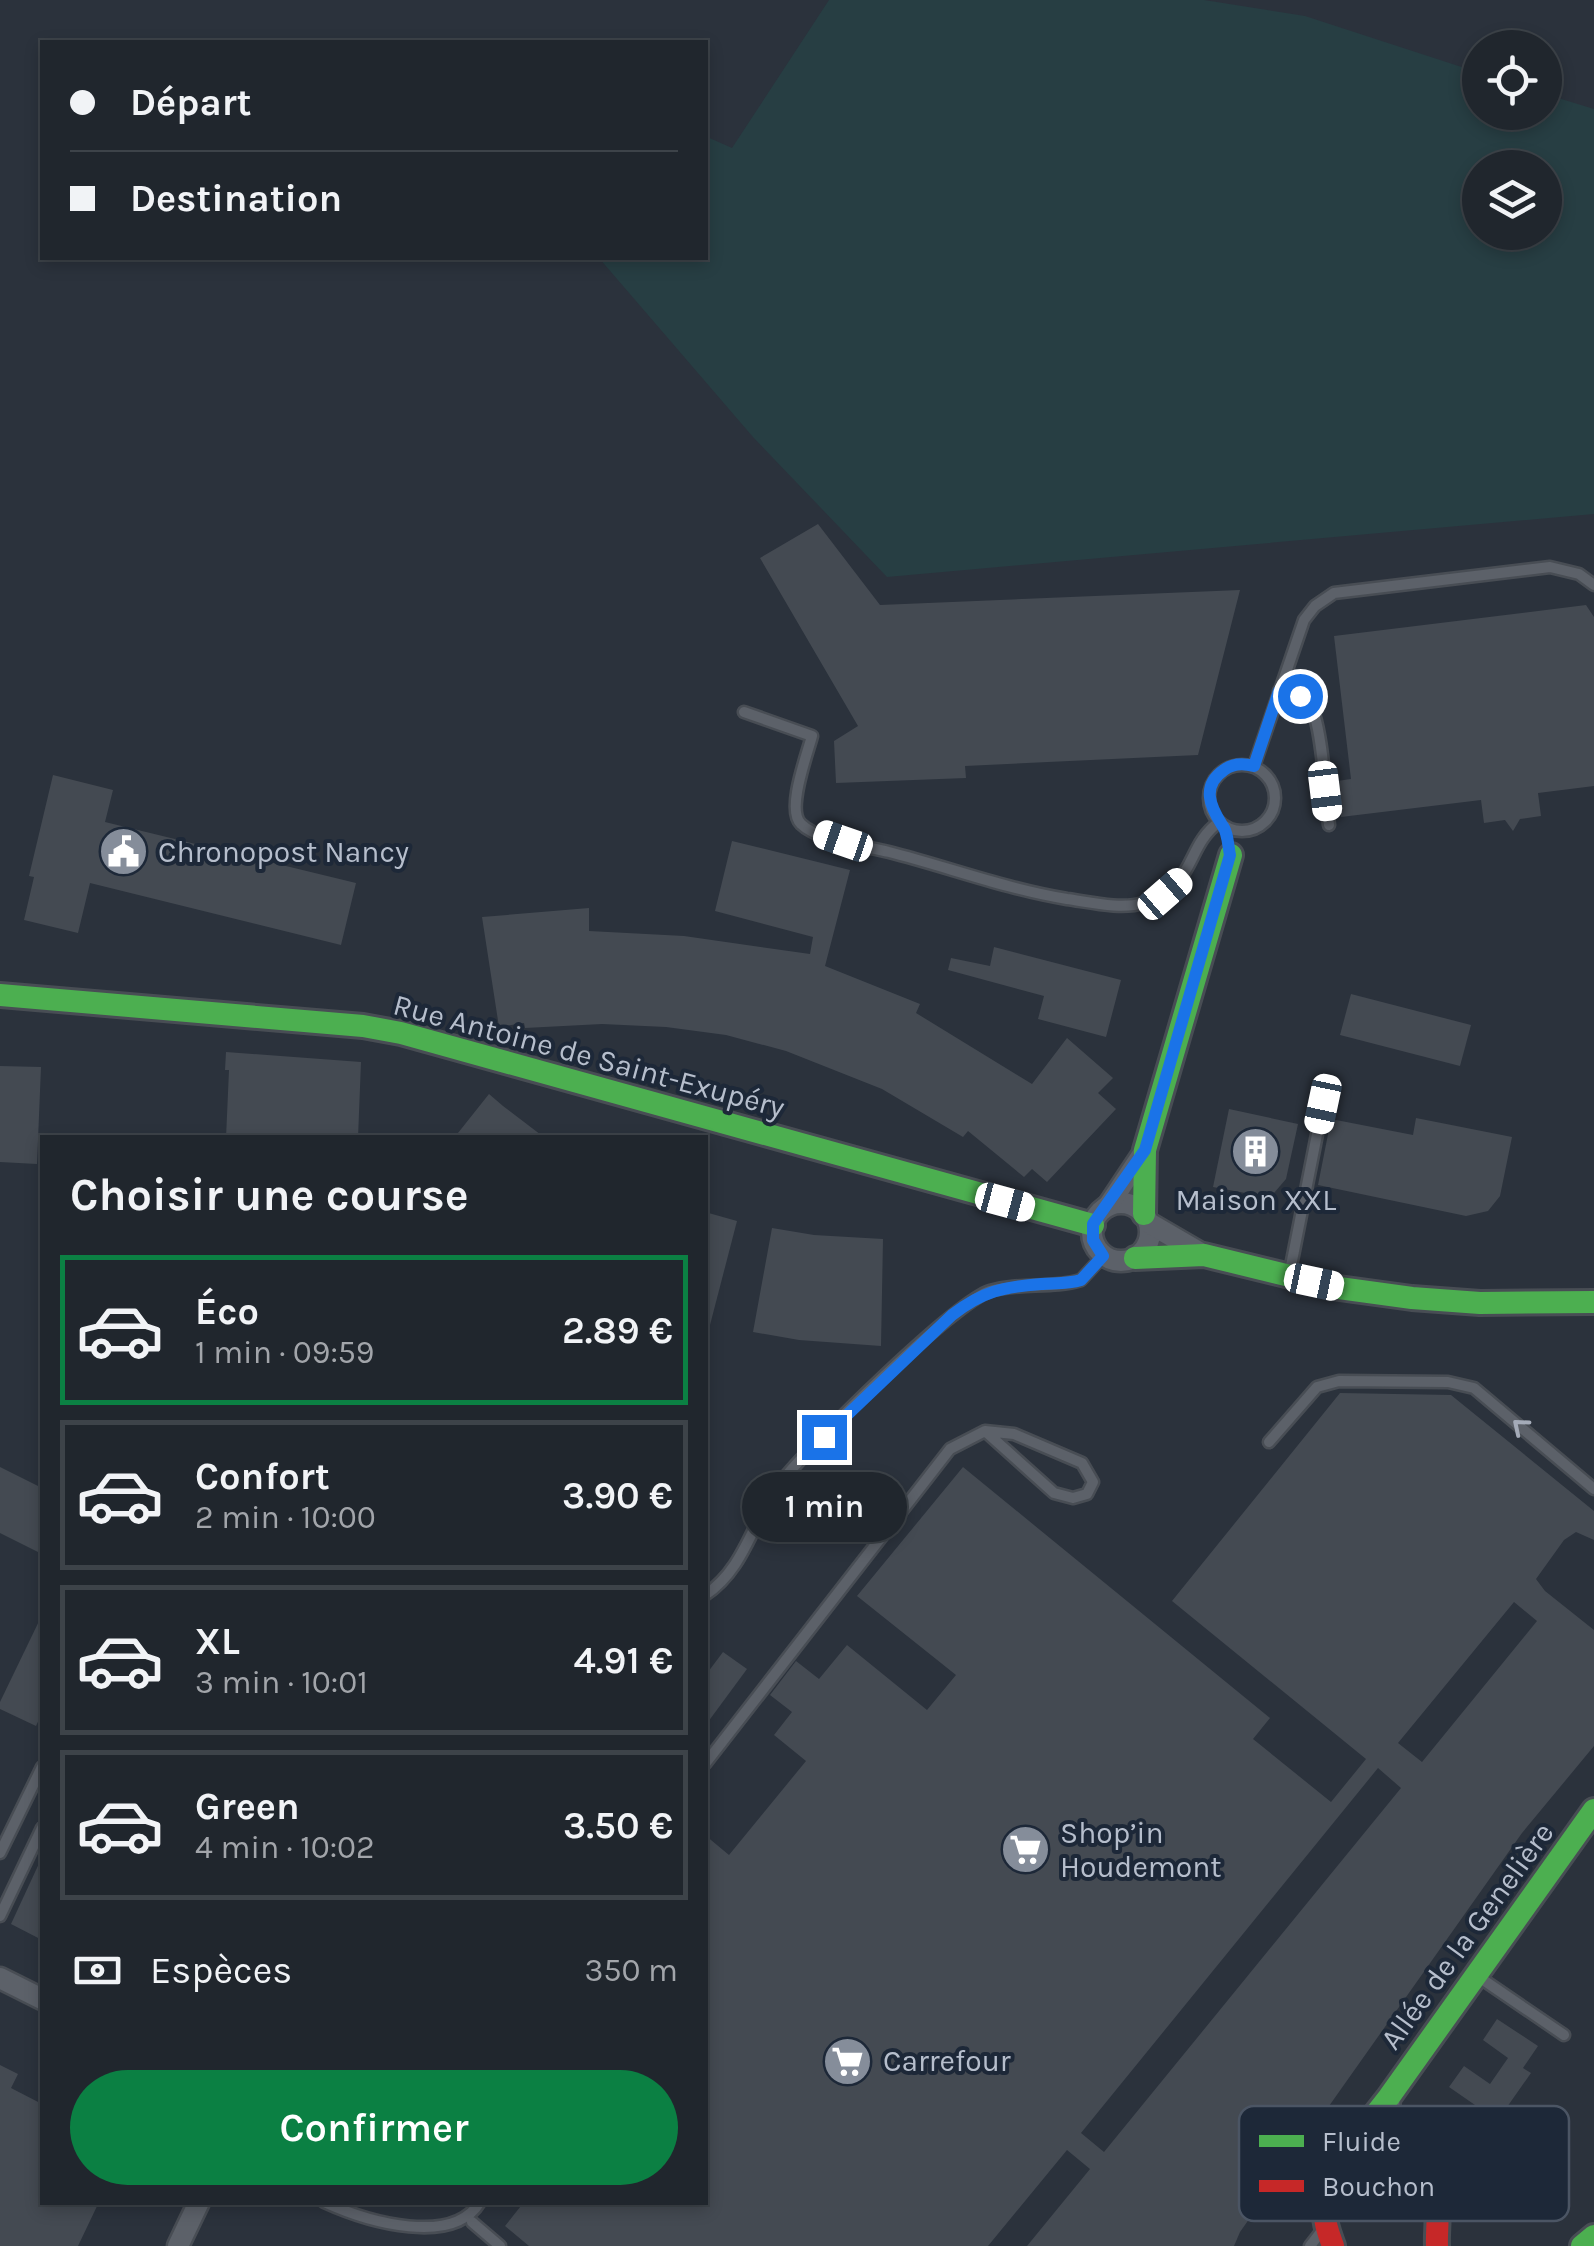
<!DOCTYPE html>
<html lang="fr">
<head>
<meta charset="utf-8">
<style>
  :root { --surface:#20262d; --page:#2d3239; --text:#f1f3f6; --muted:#a2a5aa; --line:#3d4349; --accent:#0b8043 }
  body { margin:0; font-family:Karla,sans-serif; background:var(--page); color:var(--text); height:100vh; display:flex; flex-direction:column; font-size:38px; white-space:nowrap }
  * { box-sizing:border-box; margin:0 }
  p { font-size:32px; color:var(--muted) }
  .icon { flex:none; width:55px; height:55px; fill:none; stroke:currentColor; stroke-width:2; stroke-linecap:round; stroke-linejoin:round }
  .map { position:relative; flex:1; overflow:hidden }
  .panel { position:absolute; left:40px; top:1135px; width:668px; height:1070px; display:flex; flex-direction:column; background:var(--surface); border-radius:0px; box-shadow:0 5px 15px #0003,0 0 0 2px var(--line) }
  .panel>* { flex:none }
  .banner { position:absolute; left:40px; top:40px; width:668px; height:220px; border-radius:0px; box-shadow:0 5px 15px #0003,0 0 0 2px var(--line); display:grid; align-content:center; height:220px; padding:0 30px; background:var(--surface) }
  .buttons { position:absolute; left:1462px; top:30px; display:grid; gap:20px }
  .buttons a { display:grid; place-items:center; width:100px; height:100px; border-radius:50%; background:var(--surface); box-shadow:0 5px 15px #0003,0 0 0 2px var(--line); font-size:50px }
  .end { position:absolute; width:45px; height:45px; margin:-22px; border:12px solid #1a73e8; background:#fff; box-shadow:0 0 0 5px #fff }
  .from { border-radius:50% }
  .bubble { position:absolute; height:70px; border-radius:35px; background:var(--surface); box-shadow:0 5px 15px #0003,0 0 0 2px var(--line); font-size:32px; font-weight:600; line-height:70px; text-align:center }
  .car { position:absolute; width:30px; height:60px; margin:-30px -15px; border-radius:12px; box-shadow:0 0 8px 2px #0007; background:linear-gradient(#fff 24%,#345 0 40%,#fff 0 76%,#345 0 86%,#fff 0) }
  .banner b { display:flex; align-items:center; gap:35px; height:95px; font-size:38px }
  .banner b+b { border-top:2px solid var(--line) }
  .banner i { width:25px; height:25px; background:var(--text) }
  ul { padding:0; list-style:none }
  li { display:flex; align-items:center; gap:30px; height:150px; margin:0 20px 15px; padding:0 10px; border:5px solid var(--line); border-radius:0px }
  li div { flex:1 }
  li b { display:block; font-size:38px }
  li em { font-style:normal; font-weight:600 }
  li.selected { border-color:var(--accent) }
  li>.icon { width:90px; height:90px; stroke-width:1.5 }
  h2 { padding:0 30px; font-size:45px; line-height:120px }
  .pay { display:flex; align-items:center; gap:25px; height:110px; padding:0 30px; font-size:38px }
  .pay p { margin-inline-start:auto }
  .primary-button { display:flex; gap:20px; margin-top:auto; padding:20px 30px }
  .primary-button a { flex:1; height:115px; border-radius:60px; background:var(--accent); color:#fff; font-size:40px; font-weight:600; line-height:115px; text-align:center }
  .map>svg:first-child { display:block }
</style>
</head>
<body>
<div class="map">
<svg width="1594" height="2246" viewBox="0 0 1594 2246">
  <rect width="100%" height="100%" fill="#2b323c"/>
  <path fill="#273e43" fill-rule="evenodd" d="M829 0H1204L1305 16 1480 73V112H1545V94L1594 109V514L887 577 753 437 599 258H705V136L732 148ZM1480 168H1545V232H1480Z"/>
  <g fill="#444a52" fill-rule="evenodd">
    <path d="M818 524 880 605 1240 590 1198 755 965 766 966 778 836 783 834 741 858 726 760 558Z"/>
    <path d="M1586 605 1594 617V786L1538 793 1541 816 1520 819 1513 831 1505 820 1484 823 1481 800 1341 817 1337 781 1351 779 1334 636Z"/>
    <path d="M53 775 113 790 105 822 356 883 341 945 90 883 78 933 24 920 34 877 29 876Z"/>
    <path d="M732 841 850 870 825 966 920 1004 916 1013 1032 1084 1067 1038 1113 1078 1098 1093 1116 1109 1047 1182 1032 1169 1024 1177 968 1131 963 1137 882 1089 786 1051 726 1035 666 1027 602 1024 525 1028 524 1023 499 1027 482 917 589 908V931L684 936 810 954 813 937 715 911Z"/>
    <path d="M994 947 1121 980 1106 1037 1038 1019 1044 996 948 970 951 958 990 966Z"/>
    <path d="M1351 994 1471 1025 1460 1066 1340 1035Z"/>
    <path d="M226 1052 361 1062 358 1138H226L229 1070H225Z"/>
    <path d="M0 1066 41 1067 37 1164 0 1162Z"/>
    <path d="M489 1094 503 1106 545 1138H454Z"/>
    <path d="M1229 1109 1298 1124 1286 1179 1274 1193 1256 1195 1213 1187Z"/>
    <path d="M1416 1118 1512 1137 1500 1196 1488 1211 1466 1216 1318 1185 1331 1119 1413 1135Z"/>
    <path d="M705 1212 737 1221 710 1325 705 1324Z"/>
    <path d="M772 1228 814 1235 883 1239 881 1346 799 1340 753 1332Z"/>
    <path d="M1340 1393 1451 1395 1594 1511V1540L1576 1532 1564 1540 1536 1579 1545 1591 1594 1630V1746L1522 1833 1240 2232 1234 2246H1027L1090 2169 1067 2150 988 2246H529L505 2226 524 2202H705V1835L729 1855 806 1761 774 1735 792 1712 770 1695 796 1661 819 1679 847 1645 927 1710 956 1675 857 1596 963 1467 1270 1718 1253 1739 1331 1802 1366 1759 1172 1601ZM1514 1602 1537 1621 1422 1762 1398 1743ZM1378 1768 1401 1788 1104 2152 1081 2133Z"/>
    <path d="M0 1467 42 1488V1554L0 1533Z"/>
    <path d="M42 1615V1713L36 1726 0 1709V1702Z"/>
    <path d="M723 1652 747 1669 705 1726V1676Z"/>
    <path d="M42 1857V1940L11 1924Z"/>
    <path d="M1497 2019 1538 2046 1523 2068 1531 2073 1479 2147 1456 2132 1475 2105 1449 2087 1464 2066 1490 2084 1508 2058 1483 2040Z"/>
    <path d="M0 2065 18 2074 11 2088 42 2104V2202H99L78 2246H0Z"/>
  </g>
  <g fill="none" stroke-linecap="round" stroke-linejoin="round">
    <defs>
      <g id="lane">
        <path d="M1279 691C1289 693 1301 694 1308 702 1322 716 1326 801 1329 825"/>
        <path d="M744 712 812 736C807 755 786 810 801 824 818 841 865 846 889 852 948 867 1006 889 1067 899 1089 902 1122 910 1143 903 1198 885 1184 848 1219 822"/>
        <circle cx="1242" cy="798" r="33"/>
        <path d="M1254 766 1304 620 1315 606 1334 593 1550 567 1579 574 1594 585"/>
        <path d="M1290 1271 1323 1104"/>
        <path d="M1269 1442 1317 1387 1339 1381 1448 1382 1474 1388 1594 1489"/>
        <path d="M705 1595C746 1568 753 1518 781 1482 808 1447 955 1302 990 1291 1020 1282 1052 1289 1081 1280L1103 1256"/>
        <path d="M705 1764 950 1449 985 1431 1014 1434 1082 1463 1093 1482 1087 1494 1073 1498 1054 1493 985 1431"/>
        <path d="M0 1853 42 1767"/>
        <path d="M0 1916 42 1828"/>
        <path d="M1476 1975 1564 2035"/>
        <path d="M324 2202C370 2223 453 2246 480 2202"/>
        <path d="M472 2222 500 2246"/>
        <path d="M1310 2246 1324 2228"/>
      </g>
      <g id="street">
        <circle cx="1121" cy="1232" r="29"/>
        <path d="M1108 1206 1144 1152"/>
        <path d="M1149 1223 1204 1255"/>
        <path d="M0 1978 42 1999"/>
        <path d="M1389 2097 1391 2129 1402 2162"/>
        <path d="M178 2246 199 2202"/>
      </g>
      <g id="fast">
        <path d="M0 995 363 1026 401 1033 1093 1225"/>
        <path d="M1144 1214 1145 1150 1231 855"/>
        <path d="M1135 1258 1204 1255 1339 1288 1412 1298 1480 1303 1594 1302"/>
        <path d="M1341 2173 1345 2153 1389 2097 1594 1810"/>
        <path d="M1582 2246 1594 2236"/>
      </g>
      <path id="jam" d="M1333 2246C1330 2237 1325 2226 1325 2216 1324 2155 1405 2138 1433 2192 1441 2208 1436 2229 1437 2246"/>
    </defs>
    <use href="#lane" stroke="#484d54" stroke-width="15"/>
    <use href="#street" stroke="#484d54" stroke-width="25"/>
    <use href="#fast" stroke="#484d54" stroke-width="28"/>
    <use href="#jam" stroke="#484d54" stroke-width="28"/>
    <use href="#lane" stroke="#5c6169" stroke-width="10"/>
    <use href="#street" stroke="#5c6169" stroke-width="20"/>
    <use href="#fast" stroke="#4caf50" stroke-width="22"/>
    <use href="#jam" stroke="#c62828" stroke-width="22"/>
  </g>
  <defs><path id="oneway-chevron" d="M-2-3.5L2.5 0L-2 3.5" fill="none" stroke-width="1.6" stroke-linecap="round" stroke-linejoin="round" transform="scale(2.5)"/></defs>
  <use stroke="#a4abb8" href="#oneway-chevron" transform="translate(1520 1426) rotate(-140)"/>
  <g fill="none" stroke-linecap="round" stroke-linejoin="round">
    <path stroke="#1a73e8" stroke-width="12" d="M824 1437 952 1315C983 1291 1003 1287 1041 1284 1055 1283 1068 1284 1081 1280L1103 1256 1093 1240V1224L1145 1150 1230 855C1228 846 1228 832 1222 825 1210 806 1201 786 1224 770 1233 763 1243 763 1254 766L1279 691 1300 696"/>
  </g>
  <defs>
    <symbol id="civic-disc" viewBox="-11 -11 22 22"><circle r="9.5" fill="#858d9a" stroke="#1d2838"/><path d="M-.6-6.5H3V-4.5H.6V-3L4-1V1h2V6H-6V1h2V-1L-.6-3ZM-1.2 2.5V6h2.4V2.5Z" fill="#fff"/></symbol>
    <symbol id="building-disc" viewBox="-11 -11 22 22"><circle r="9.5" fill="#858d9a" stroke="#1d2838"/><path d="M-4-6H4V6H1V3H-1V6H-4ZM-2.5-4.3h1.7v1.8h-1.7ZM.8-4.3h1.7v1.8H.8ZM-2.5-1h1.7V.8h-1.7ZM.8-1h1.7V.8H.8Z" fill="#fff"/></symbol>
    <symbol id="supermarket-disc" viewBox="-11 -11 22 22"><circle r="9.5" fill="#858d9a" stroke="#1d2838"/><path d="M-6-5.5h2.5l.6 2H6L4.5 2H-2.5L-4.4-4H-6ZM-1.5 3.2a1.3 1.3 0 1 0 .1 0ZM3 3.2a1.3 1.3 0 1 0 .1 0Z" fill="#fff"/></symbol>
  </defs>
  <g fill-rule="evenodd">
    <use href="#civic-disc" x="96" y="824" width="55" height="55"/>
    <use href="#building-disc" x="1228" y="1124" width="55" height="55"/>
    <use href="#supermarket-disc" x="998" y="1822" width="55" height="55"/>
    <use href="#supermarket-disc" x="820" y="2034" width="55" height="55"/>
  </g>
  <g text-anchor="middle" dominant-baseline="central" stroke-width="8" stroke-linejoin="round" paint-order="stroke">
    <g font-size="30" fill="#b6becc" stroke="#1d2838" text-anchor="start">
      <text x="158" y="852">Chronopost Nancy</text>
      <text x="1256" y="1200" text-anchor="middle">Maison XXL</text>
      <text x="1060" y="1833">Shop’in<tspan x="1060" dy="34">Houdemont</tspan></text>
      <text x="883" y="2061">Carrefour</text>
    </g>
    <g font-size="30" fill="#b6becc" stroke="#1d2838">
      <text transform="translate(589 1056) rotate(15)">Rue Antoine de Saint-Exupéry</text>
      <text transform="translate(1467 1936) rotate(-54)">Allée de la Genelière</text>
    </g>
  </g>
  <rect x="1239" y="2106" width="330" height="115" rx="15" fill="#1d2838" stroke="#4b5564" stroke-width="2.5"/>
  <rect x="1259" y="2135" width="45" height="12" fill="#4caf50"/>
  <rect x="1259" y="2180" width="45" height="12" fill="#c62828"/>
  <g font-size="28" fill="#b6becc">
    <text x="1322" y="2151">Fluide</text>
    <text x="1322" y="2196">Bouchon</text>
  </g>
</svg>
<div class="buttons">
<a><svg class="icon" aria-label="locate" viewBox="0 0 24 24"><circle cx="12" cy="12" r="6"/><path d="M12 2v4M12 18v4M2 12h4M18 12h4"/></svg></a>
<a><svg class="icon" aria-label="layers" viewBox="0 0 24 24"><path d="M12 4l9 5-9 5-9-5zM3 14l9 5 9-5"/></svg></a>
</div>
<i class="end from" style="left:1300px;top:696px"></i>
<i class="end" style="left:824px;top:1437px"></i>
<div class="bubble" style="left:742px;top:1472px;width:165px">1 min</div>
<i class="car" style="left:1325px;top:791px;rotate:173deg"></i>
<i class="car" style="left:843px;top:841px;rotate:289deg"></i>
<i class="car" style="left:1165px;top:894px;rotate:49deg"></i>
<i class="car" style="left:1323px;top:1104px;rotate:192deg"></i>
<i class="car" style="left:1005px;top:1202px;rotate:105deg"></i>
<i class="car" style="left:1314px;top:1282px;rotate:102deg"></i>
<div class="banner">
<b><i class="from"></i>Départ</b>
<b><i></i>Destination</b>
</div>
<section class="panel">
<h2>Choisir une course</h2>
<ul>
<li class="selected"><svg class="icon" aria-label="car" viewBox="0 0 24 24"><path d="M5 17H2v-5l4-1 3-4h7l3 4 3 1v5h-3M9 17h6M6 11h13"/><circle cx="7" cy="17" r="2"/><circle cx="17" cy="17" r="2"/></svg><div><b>Éco</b><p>1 min · 09:59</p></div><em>2.89 €</em></li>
<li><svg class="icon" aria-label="car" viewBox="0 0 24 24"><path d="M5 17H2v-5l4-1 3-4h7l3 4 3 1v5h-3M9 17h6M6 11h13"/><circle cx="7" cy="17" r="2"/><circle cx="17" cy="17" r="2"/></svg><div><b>Confort</b><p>2 min · 10:00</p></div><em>3.90 €</em></li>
<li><svg class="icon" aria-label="car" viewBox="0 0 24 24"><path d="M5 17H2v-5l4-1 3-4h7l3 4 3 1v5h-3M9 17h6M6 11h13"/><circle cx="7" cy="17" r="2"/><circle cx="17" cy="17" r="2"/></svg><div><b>XL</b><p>3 min · 10:01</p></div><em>4.91 €</em></li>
<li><svg class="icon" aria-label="car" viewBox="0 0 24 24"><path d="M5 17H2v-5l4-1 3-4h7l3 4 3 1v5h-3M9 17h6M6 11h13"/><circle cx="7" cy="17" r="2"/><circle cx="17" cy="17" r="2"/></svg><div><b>Green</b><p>4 min · 10:02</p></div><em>3.50 €</em></li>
</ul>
<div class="pay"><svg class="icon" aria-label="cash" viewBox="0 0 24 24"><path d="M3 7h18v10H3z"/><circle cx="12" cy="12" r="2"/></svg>Espèces<p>350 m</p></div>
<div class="primary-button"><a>Confirmer</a></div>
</section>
</div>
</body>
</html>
